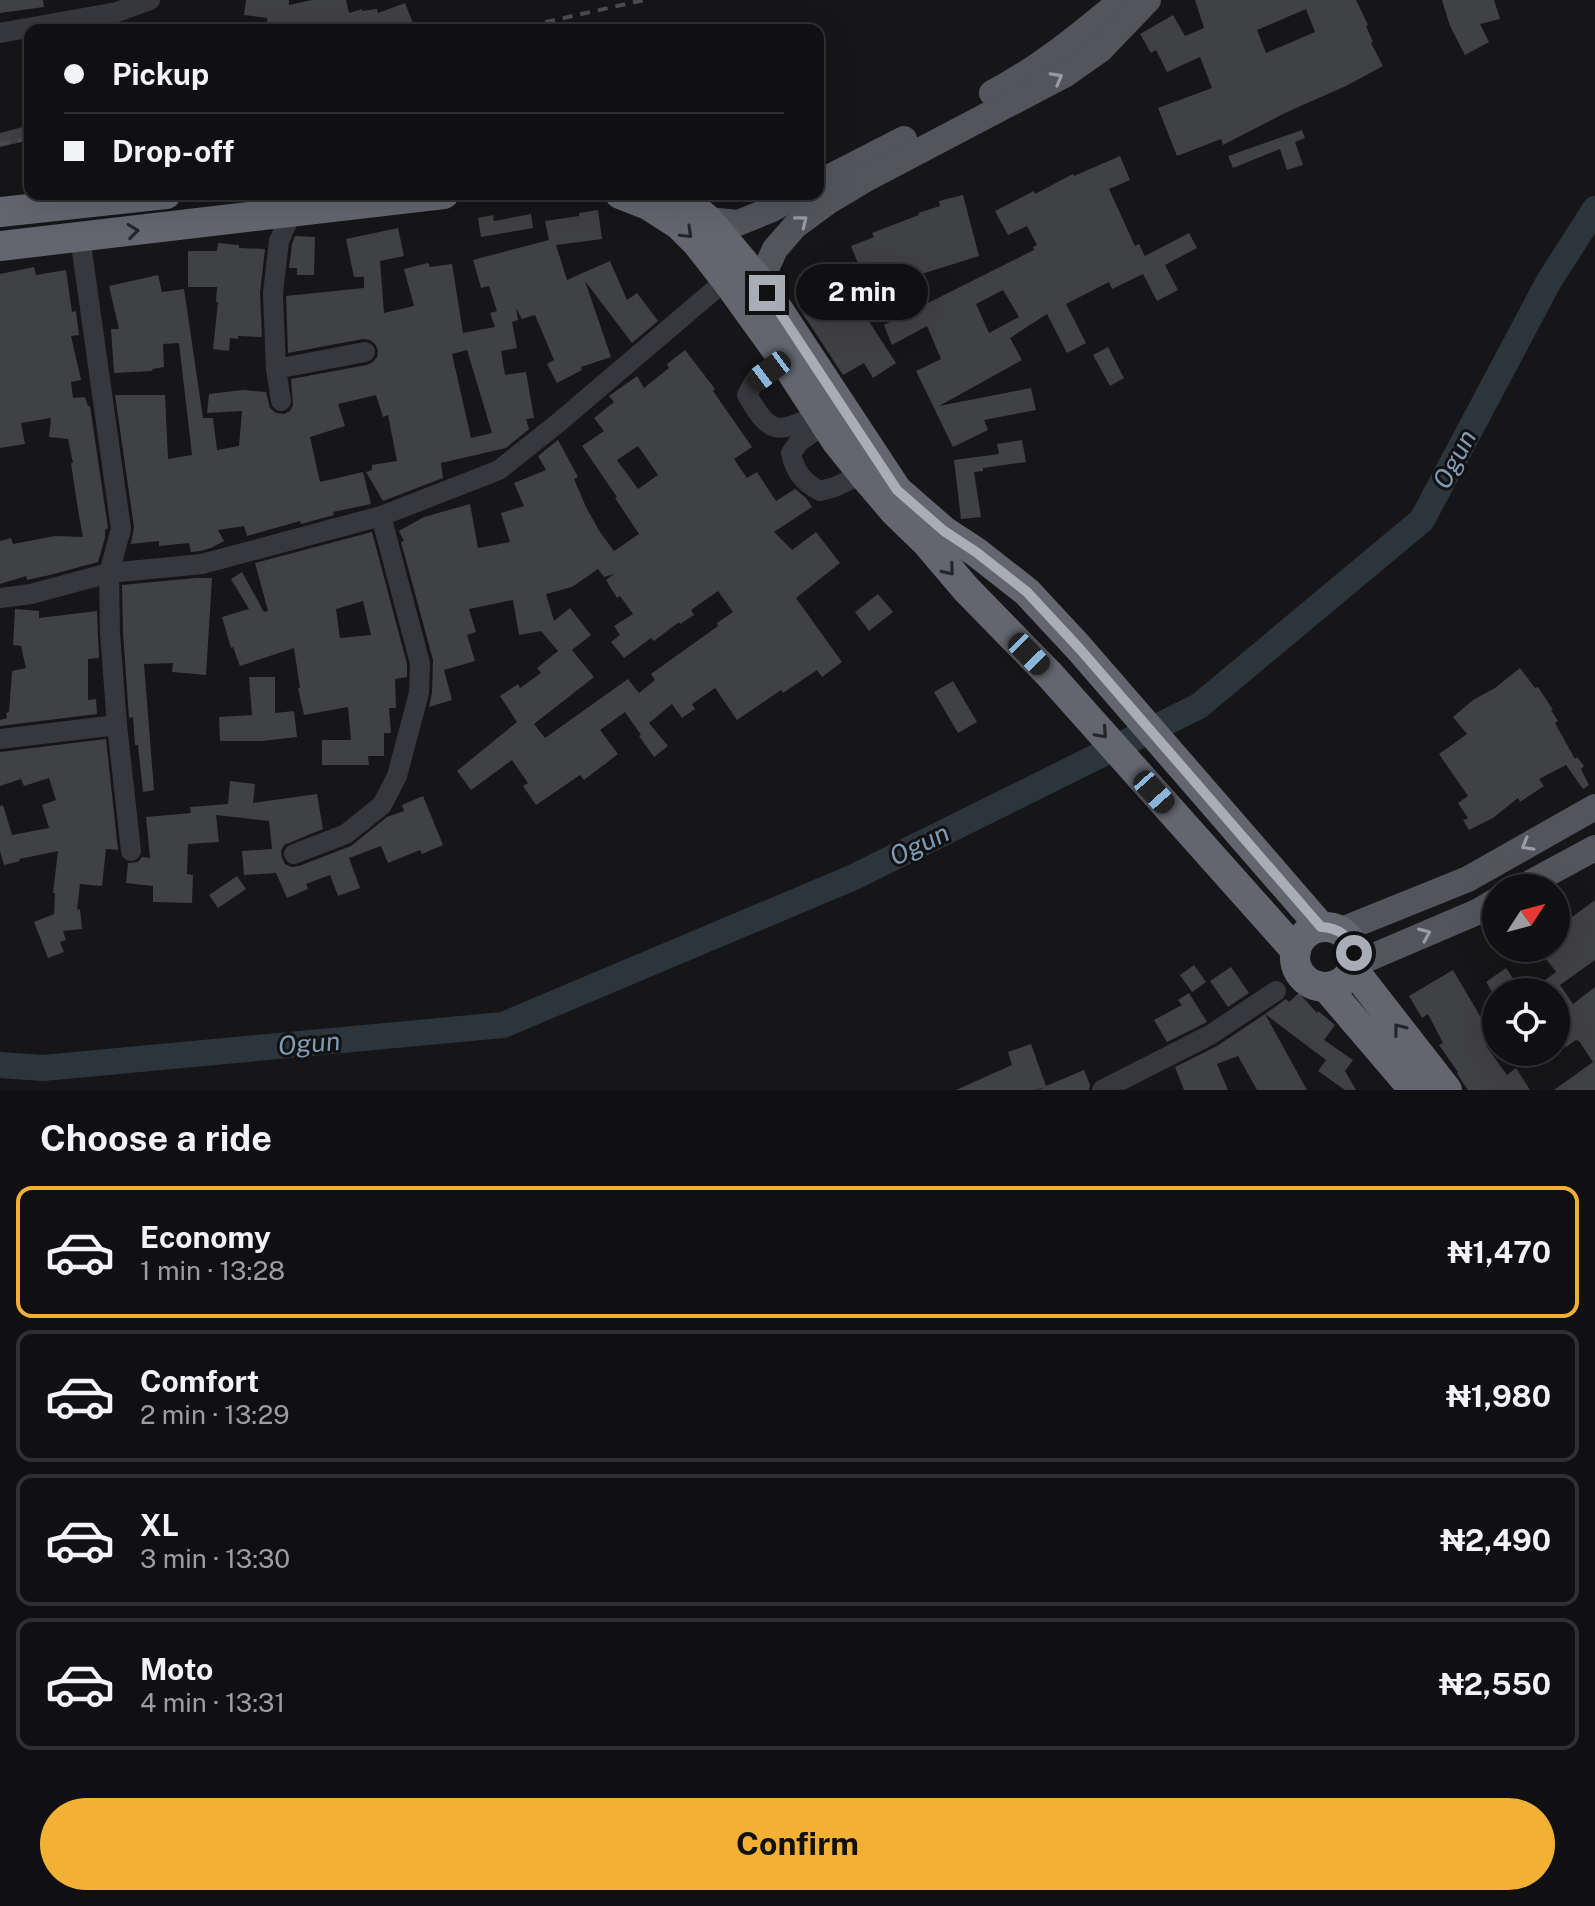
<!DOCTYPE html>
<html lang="en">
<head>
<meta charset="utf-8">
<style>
  :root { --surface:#101012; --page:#19191b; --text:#f1f3f6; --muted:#9c9d9f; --line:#303032; --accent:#f2b134 }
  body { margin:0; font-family:"Public Sans",sans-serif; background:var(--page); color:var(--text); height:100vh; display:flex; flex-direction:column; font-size:30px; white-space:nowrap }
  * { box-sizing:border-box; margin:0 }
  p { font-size:26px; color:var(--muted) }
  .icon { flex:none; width:44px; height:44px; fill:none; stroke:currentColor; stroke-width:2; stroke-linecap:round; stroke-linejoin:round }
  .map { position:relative; height:1090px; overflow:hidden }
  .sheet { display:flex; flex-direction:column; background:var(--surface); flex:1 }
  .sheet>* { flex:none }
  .top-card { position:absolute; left:24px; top:24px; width:800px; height:176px; border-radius:16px; box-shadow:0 8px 32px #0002,0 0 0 2px var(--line); display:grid; align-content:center; height:176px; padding:0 40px; background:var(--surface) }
  .needle { width:52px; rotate:54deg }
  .buttons { position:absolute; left:1482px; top:874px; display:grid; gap:16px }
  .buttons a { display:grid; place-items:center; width:88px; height:88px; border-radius:50%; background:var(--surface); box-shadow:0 8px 32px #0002,0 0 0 2px var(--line); font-size:40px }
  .end { position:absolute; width:36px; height:36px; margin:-18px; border:10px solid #a8adb8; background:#111; box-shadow:0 0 0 4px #111 }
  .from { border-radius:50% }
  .bubble { position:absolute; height:56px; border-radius:28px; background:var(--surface); box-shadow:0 8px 32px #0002,0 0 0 2px var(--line); font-size:26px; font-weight:700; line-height:56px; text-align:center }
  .car { position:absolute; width:24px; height:48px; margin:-24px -12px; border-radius:10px; box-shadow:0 0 6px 2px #0007; background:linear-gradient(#222 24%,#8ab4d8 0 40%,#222 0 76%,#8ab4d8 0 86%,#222 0) }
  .top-card b { display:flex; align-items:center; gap:28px; height:76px; font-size:30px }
  .top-card b+b { border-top:2px solid var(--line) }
  .top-card i { width:20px; height:20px; background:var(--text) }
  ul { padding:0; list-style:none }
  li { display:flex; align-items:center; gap:24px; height:132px; margin:0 16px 12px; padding:0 24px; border:4px solid var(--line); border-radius:16px }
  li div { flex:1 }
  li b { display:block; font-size:30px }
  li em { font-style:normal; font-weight:700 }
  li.active { border-color:var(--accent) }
  li>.icon { width:72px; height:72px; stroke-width:1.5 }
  h2 { padding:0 40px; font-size:36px; line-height:96px }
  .cta { display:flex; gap:16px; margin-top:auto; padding:16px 40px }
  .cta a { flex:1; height:92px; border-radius:48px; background:var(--accent); color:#111; font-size:32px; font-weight:700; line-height:92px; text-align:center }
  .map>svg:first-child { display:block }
</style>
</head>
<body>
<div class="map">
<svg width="1595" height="1090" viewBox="0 0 1595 1090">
  <rect width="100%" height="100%" fill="#161618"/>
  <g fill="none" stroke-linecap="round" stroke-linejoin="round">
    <path stroke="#2c353c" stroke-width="26" d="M0 1065 43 1068 503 1025 854 877 1199 706 1422 520 1549 281 1595 209"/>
  </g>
  <g fill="#404145" fill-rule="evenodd">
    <path d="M0 0H43L44 7 0 13Z"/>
    <path d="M246 0H289V5L312 0H346L349 13 362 9V11L377 9 378 13 405 3 414 26 402 30H268L267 18 244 15Z"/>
    <path d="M1195 0H1356L1368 25 1366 26 1373 42 1371 43 1383 66 1346 86 1287 112 1223 145 1221 139 1177 156 1158 108 1212 88 1200 57 1167 72 1156 50 1151 53 1140 34 1173 15 1185 36 1204 28ZM1306 9 1315 32 1266 53 1257 30Z"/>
    <path d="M1442 0H1494L1500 19 1480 24 1489 42 1465 55 1450 26Z"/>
    <path d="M30 125V140L0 147V133Z"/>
    <path d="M1302 130 1305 138 1295 142 1303 165 1287 170 1280 149 1233 168 1228 156Z"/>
    <path d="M1120 156 1130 180 1109 189 1135 246 1139 244 1145 256 1189 233 1197 248 1165 265 1178 290 1157 301 1143 274 1112 289 1109 282 1066 304 1086 343 1067 353 1047 314 1010 338 1022 360 939 406 1031 388 1036 410 984 420 988 430 953 447 916 371 941 359 927 326 892 345 884 325 1034 250 1033 247 1037 245 1027 226 1008 235 995 211 1034 191 1035 194 1073 174 1074 176ZM1003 290 1019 317 989 333 976 304Z"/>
    <path d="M963 195 979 256 912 277 915 284 873 300 851 246 874 237 872 233 919 215 918 213 940 206 939 201Z"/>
    <path d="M598 210 602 239 556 245 567 280 610 261 627 300 637 293 658 321 632 343 585 281 611 357 581 367 582 370 557 383 547 364 554 360 535 315 522 319 516 308 518 320 512 322 517 348 501 351 505 375 526 372 534 418 526 419 529 429 506 448 441 463 443 478 383 501 366 472 372 470V465L397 461 388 415 383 417 376 395 338 404 345 426 310 437 320 482 363 472 371 504 333 512 334 515 301 524 300 521 247 536 244 526 218 530 224 541 211 548 200 551 191 552 189 543 159 546V541L131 544 134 527 115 395H165L168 459 192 455 179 343 163 344 164 367 152 369 153 371 114 373 111 329H119L109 286 158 275 162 292 184 289 203 418H213L217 450 239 446 242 411 207 413 209 394 243 390 266 392 270 408 276 413 284 414 290 411 293 405 291 379 367 365 373 362 377 357 378 350 375 344 370 340 363 339 288 353 286 296 364 288V277H354L346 239 398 228 404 256 380 261 384 313 414 306 404 269 428 263 430 267 452 264 463 333 495 327 490 313 497 311 489 286 481 288 473 260 549 240 545 221 579 216V213ZM467 350 492 433 471 438 452 354Z"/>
    <path d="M531 214 533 228 481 237 478 218 493 215 494 221Z"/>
    <path d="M295 236 315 237 314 275H297V268H289L292 244Z"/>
    <path d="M218 243 239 245V248L265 249 260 293 262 337 238 336V339L230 338 229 351 213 349 218 302H216L217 287H188V251H217Z"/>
    <path d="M34 267 36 275 66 270 72 312 76 311 79 335 71 336 81 380 71 382 73 398 85 397 88 406H90L108 528 105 530V538L98 562 50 575 27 580 26 576 0 584V541L11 538 13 544 55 536 83 537 78 510 71 463H73L68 439 49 437 51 418 21 423 25 444 0 448V274Z"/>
    <path d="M842 280 896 363 873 378 864 363 843 375 799 308Z"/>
    <path d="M1108 347 1124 378 1110 386 1093 355Z"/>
    <path d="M685 350 715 389 713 391 752 447 734 459 747 478 757 472 776 501 795 489 806 498 812 507 774 532 792 550 816 532 840 563 796 598 842 662 822 677 817 670 783 693 781 690 737 720 715 688 692 704 695 709 682 718 672 704 649 723 668 746 654 757 639 736 641 735 625 712 600 730 618 754 584 780 580 775 536 805 523 786 528 783 512 760 471 790 457 771 517 722 500 696 518 684 520 688 541 673 537 668 558 651 541 631 519 635 513 600 469 609 476 632 467 635 475 661 444 670 452 700 429 707 432 693 433 660 401 542 404 541 399 531 424 517 470 504 478 548 510 542 501 513 524 506 514 483 546 470 538 456 558 440 578 477 574 479 586 507 600 532 614 551 639 534 615 498 617 497 582 446 604 431 594 418 614 402 609 396 637 376 644 388 669 368 667 364ZM638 446 658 475 638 489 617 460ZM598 569 604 577 614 574 606 580 617 598 620 596 633 614 614 626 620 635 611 642 624 658 651 638 654 641 679 622 680 624 694 615 691 610 718 591 733 612 717 623 718 626 651 674 655 680 639 693 628 679 545 738 534 724 594 677 572 650 591 635 570 608 554 621 546 594 572 587Z"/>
    <path d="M1022 440 1026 462 983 468V471L974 472 981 517 961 519 954 460 999 454 997 444Z"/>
    <path d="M372 532 407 664V677L395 679 396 708H389L391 733H384V756H368L369 765H322V740H351L348 707 304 715 298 688H300L294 648 240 666 233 647 231 648 222 617 249 609 231 579 242 572 264 612 268 611 255 563ZM363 601 371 635 340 638 336 609Z"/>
    <path d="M196 578H212L206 675 172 672 173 663 144 664 154 790 143 792 138 745H135L133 717 129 718 123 632 122 585Z"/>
    <path d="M878 594 893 612 869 631 855 612Z"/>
    <path d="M15 609 39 611V618L97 611 99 658 88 659V700L96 699 97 714 0 726V720L7 718 6 713 9 712 12 671 26 668 21 646 13 645Z"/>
    <path d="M1520 668 1535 688 1538 687 1553 710H1551L1558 721 1555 723 1575 759 1577 757 1584 766 1581 769 1589 785 1583 789 1566 765 1539 779 1544 786 1520 802 1518 798 1493 818 1469 830 1463 820 1468 818 1458 803 1468 796 1439 754 1467 734 1453 717 1473 700 1495 688Z"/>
    <path d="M249 677H275V713L294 711 297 737 262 741H220L219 717 252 715Z"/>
    <path d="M953 681 977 722 958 733 934 692Z"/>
    <path d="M106 739 118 850 106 849 102 886 80 884 77 910 80 909 82 929 63 931 66 940 60 942 64 952 48 958 34 922 54 914 55 893H53L58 851 19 859 20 861 4 865 0 851V806L3 805 12 835 49 828 42 805 56 800 49 778 24 786 21 779 0 786V752Z"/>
    <path d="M230 781 255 784 253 803 317 794 323 829 284 845 281 851 282 858 285 864 291 867 299 866 351 846 387 817 404 811 402 805 423 796 443 845 422 854 420 850 388 863 381 846 349 858 360 888 338 896 330 875 306 884 308 889 287 898 276 873 244 875 242 851 272 849 269 821 216 815 219 842 188 844 187 874 193 875 192 903 153 902V886L126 883 128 863 138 862 142 857 150 858 146 817 191 813 190 807 228 804Z"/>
    <path d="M237 876 246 889 218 908 209 895Z"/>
    <path d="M1595 900V960L1560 985 1573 1004 1595 987V1090H1554L1593 1062 1579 1041 1576 1040 1566 1047 1556 1033V992H1529L1556 972 1538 948H1556V929Z"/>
    <path d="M1194 965 1206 982 1192 992 1180 975Z"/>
    <path d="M1231 967 1249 993 1228 1007 1210 981Z"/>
    <path d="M1506 968 1522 992H1492L1486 982Z"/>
    <path d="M1453 970 1480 1016 1496 1005V1039L1486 1046 1507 1075 1516 1068 1530 1090H1468L1463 1083 1457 1073 1458 1072 1439 1045 1443 1043 1428 1014 1422 1018 1409 996Z"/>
    <path d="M1189 993 1207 1022 1167 1042 1154 1020 1182 1005 1178 1000Z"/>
    <path d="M1299 993 1317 1013 1318 1011 1335 1025 1324 1040 1353 1060 1345 1071 1356 1090H1345L1318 1071 1326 1060 1265 1014 1286 999 1289 1002Z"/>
    <path d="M1265 1014 1307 1090H1257L1238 1056 1217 1064 1228 1090H1184L1175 1067 1217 1046Z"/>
    <path d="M1031 1044 1046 1086 1084 1070 1090 1085 1089 1090H1038L1045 1087 1036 1090H956L1012 1065 1008 1052Z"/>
  </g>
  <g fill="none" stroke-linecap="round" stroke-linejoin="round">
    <g stroke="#37383d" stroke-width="20">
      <path d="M0 33 117 12 150 0"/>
      <path d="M80 237 121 529 109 573 110 633 117 725 131 851"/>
      <path d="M783 359 754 382 747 395C771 437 778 433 819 414"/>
      <path d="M276 369 365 352"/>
      <path d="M281 401 276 369 273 293 279 241 292 212"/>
      <path d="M825 424 799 442 791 453C795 472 803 482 820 491L835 487 862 474"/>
      <path d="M0 598 31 594 109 573 202 564 381 516 499 470 558 423 726 280"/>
      <path d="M0 739 117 725"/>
      <path d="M294 854 346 834 382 805 397 776 419 693 420 663 381 516"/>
      <path d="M1102 1090 1210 1035 1276 991"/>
    </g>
    <g stroke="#53555c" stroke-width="26">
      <path d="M992 93C1040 68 1081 34 1122 0"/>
      <path d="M818 183 904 139"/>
      <path d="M708 220 738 223 770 210 799 194"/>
      <path d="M760 282 775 249 795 226 829 201 864 180 1066 74 1100 50 1148 0"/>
      <path d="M1521 888 1595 848"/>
      <path d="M1339 931 1468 879 1595 807"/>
      <path d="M1353 965 1477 912 1496 901"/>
    </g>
    <g stroke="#63666e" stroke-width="30">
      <path d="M620 194 648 205 679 225 697 243 726 280 783 359 837 442 866 478 895 512 927 543 966 589 1050 675 1296 951"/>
      <path d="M678 194 708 220 760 282 897 490 944 531 976 552 1027 592 1079 648 1321 927"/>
      <path d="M0 212 166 194"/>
      <path d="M0 246 444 194"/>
      <circle cx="1325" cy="957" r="30"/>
      <path d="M1352 968 1447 1090"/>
      <path d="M1326 987 1414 1090"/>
    </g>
    <g stroke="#4a4c52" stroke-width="4" stroke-dasharray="10 8" stroke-linecap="butt">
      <path d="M510 30 644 0"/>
      <path d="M0 144 30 138"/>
    </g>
  </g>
  <defs><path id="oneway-chevron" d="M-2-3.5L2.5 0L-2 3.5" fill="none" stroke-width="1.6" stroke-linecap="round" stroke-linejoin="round" transform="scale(2)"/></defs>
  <g stroke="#979ba6">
    <use href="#oneway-chevron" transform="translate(1057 78) rotate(-29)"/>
    <use href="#oneway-chevron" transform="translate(802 221) rotate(-38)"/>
    <use href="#oneway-chevron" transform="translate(1527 845) rotate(150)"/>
    <use href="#oneway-chevron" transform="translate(1425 934) rotate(-23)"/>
  </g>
  <g stroke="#26262a">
    <use href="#oneway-chevron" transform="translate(133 231) rotate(-7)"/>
    <use href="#oneway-chevron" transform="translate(687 233) rotate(44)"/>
    <use href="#oneway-chevron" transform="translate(949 570) rotate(50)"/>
    <use href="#oneway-chevron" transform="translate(1102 733) rotate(48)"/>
    <use href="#oneway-chevron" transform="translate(1399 1029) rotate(-128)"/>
  </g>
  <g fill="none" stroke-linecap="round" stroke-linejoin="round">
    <path stroke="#a8adb8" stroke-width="10" d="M767 293 897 490 944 531 976 552 1027 592 1079 648 1321 927C1339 928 1350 936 1354 953"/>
  </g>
  <g text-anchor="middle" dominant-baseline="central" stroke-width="6" stroke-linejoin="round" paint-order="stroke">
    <g font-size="26" font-style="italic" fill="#7f9bb3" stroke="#111113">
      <text transform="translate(1454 459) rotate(-62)">Ogun</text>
      <text transform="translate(919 844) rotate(-26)">Ogun</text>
      <text transform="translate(309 1043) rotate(-5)">Ogun</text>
    </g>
  </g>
</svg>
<div class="buttons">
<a><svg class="needle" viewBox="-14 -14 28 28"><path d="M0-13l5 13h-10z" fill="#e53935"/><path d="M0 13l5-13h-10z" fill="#9c9d9f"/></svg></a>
<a><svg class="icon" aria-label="locate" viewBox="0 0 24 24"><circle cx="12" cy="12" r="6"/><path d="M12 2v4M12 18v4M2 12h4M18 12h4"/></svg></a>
</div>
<i class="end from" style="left:1354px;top:953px"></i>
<i class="end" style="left:767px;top:293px"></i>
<div class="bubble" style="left:796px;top:264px;width:132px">2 min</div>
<i class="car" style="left:769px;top:371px;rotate:233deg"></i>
<i class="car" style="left:1029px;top:654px;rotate:136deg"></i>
<i class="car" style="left:1154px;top:792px;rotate:138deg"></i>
<div class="top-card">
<b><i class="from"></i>Pickup</b>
<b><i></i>Drop-off</b>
</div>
</div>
<section class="sheet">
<h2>Choose a ride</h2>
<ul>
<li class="active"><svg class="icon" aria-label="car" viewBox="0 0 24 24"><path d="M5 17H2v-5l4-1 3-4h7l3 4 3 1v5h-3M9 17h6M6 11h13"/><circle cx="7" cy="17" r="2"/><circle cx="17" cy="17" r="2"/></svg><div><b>Economy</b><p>1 min · 13:28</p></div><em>₦1,470</em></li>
<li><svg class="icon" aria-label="car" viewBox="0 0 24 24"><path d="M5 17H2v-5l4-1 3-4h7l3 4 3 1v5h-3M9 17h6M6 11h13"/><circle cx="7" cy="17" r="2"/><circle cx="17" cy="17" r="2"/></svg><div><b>Comfort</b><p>2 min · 13:29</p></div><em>₦1,980</em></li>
<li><svg class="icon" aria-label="car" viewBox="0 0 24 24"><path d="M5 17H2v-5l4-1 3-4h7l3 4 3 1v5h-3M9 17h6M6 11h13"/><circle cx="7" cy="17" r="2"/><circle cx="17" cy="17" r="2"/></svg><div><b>XL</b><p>3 min · 13:30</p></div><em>₦2,490</em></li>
<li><svg class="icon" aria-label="car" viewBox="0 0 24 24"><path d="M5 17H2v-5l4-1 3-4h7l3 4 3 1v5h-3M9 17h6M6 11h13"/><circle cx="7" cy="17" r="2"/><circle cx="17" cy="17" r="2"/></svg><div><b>Moto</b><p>4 min · 13:31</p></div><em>₦2,550</em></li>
</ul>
<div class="cta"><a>Confirm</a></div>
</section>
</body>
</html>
